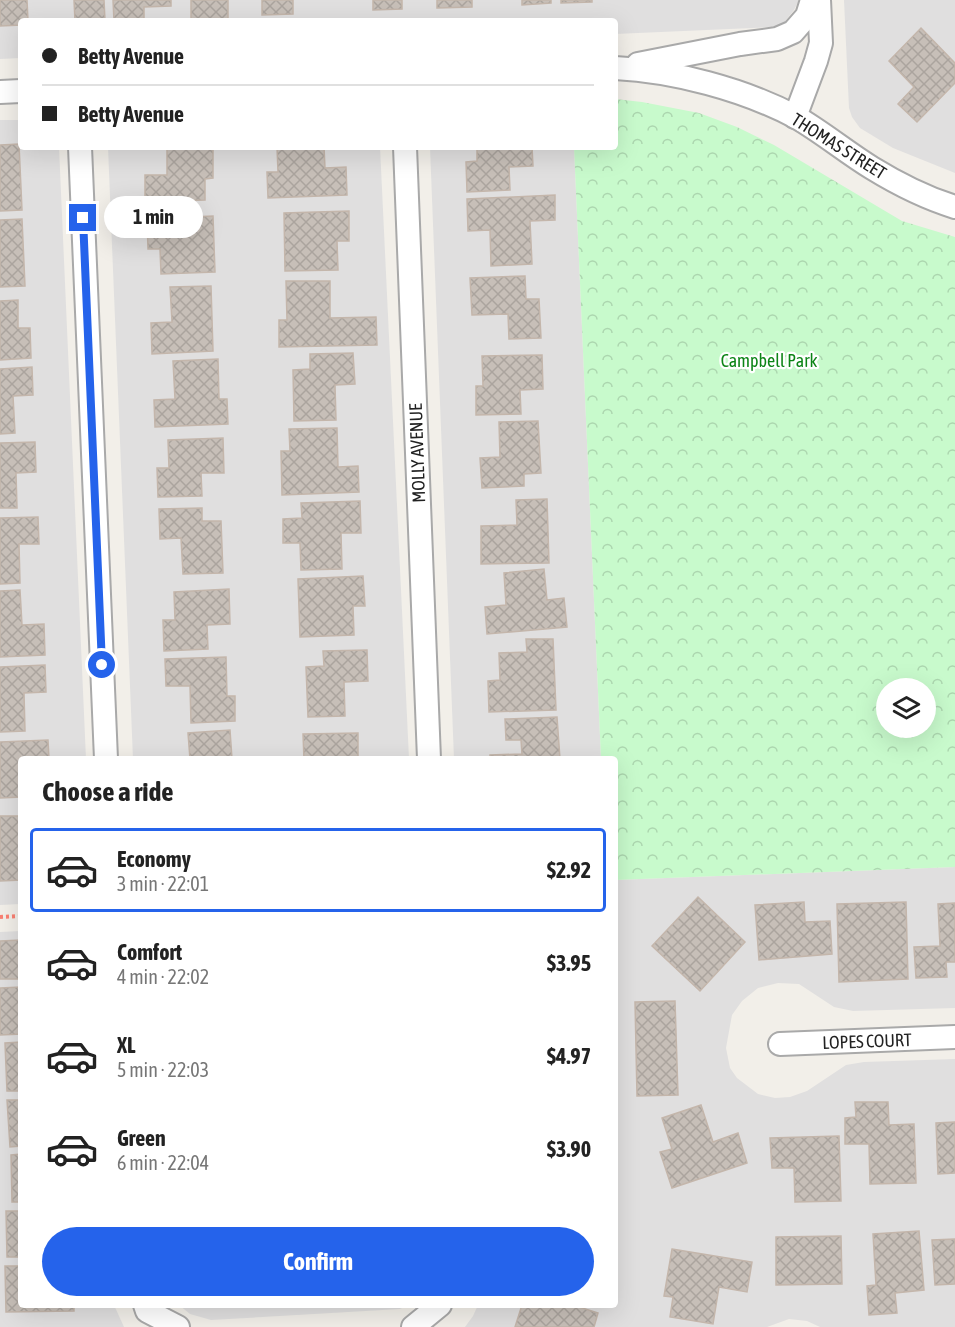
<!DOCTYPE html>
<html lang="en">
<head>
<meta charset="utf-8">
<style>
  :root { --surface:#fff; --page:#f2f2f2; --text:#222; --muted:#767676; --line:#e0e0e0; --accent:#2563eb }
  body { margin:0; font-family:"Asap Condensed",sans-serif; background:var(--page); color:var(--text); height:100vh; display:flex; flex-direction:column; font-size:22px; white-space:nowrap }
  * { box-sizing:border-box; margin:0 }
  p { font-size:20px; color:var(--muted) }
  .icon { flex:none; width:33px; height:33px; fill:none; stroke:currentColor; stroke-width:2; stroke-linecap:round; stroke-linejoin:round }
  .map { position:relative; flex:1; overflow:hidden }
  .side { position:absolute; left:18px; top:756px; width:600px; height:552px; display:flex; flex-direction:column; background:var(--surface); border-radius:6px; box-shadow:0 6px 24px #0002 }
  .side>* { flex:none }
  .top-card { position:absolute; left:18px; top:18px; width:600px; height:132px; border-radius:6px; box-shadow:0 6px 24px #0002; display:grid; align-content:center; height:132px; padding:0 24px; background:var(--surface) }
  .controls { position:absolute; left:876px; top:678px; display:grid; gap:12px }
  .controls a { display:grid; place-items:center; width:60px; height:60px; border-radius:50%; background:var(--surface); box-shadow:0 6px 24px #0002; font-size:30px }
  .end { position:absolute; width:27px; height:27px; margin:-14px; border:8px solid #2563eb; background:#fff; box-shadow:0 0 0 3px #fff }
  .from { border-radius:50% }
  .bubble { position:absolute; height:42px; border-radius:21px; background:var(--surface); box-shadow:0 6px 24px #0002; font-size:20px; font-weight:700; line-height:42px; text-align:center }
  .top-card b { display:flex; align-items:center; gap:21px; height:57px; font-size:22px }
  .top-card b+b { border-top:2px solid var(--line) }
  .top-card i { width:15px; height:15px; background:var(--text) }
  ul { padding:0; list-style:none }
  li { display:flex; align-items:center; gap:18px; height:84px; margin:0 12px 9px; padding:0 12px; border:3px solid transparent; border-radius:6px }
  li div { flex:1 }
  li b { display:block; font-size:22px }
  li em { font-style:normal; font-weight:700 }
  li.current { border-color:var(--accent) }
  li>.icon { width:54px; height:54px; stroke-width:1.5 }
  h2 { padding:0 24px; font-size:27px; line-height:72px }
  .button { display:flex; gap:12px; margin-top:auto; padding:12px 24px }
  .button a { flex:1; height:69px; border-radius:36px; background:var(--accent); color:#fff; font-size:24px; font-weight:700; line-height:69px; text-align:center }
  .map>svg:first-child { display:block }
</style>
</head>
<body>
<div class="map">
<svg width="955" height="1327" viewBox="0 0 955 1327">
  <defs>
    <pattern id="park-crowns" width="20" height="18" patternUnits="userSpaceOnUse" patternTransform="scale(1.5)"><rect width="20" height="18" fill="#c8facc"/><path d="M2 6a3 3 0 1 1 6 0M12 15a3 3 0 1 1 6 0" fill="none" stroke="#acd6af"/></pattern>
    <pattern id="building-cross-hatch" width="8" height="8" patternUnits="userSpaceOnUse" patternTransform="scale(1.5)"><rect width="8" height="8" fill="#c7bfb8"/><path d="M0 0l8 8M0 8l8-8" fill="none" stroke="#aba49e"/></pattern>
  </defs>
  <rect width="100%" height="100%" fill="#f2efe9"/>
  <g fill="#e0dfdf">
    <path d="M0 0H798V2L794 10 783 24 773 27 615 34V21H21V58L0 59Z"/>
    <path d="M844 0H955V173L893 148 860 128 852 117 849 108Z"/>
    <path d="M0 120H21V147H59L86 759H21V904L0 905Z"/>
    <path d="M108 147H380L409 759H133Z"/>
    <path d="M430 147H574L601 759H454Z"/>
    <path d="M955 867V1008L853 1011 834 1007 799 984 778 983 758 988 742 1001 732 1015 726 1048 730 1068 737 1078 758 1094 775 1098 790 1097 807 1091 846 1065 864 1062 955 1059V1327H820L807 1321 789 1319 767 1327H465L473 1316 478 1305H615V880Z"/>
    <path d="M21 931V1305H114L124 1327H0V932Z"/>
    <path d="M179 1305H408L400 1309 211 1320 190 1314Z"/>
  </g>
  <path fill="url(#park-crowns)" fill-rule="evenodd" d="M615 99 642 102 699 113 737 127 774 145 902 221 955 237V867L615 880V759H601L574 147H615ZM886 688H926V728H886Z"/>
  <g fill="url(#building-cross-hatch)" stroke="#c4b6ab" stroke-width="1.5">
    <path d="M0 0H27L28 21H21V25L0 26Z"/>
    <path d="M74 0H104L105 21H75Z"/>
    <path d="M113 0H171V6L144 7V20L114 21Z"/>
    <path d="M191 0H228V19L191 20Z"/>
    <path d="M262 0H293V14L262 15Z"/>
    <path d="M373 0H402V9L373 10Z"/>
    <path d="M437 0H472V7L437 8Z"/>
    <path d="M522 0H551V3L522 5Z"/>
    <path d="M561 0H592V2L561 3Z"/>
    <path d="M921 28 955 63V83L917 122 898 104 914 87 889 61Z"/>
    <path d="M19 144 22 210 0 211V145Z"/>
    <path d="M167 147H213V178L205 179V200L145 202V175H167Z"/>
    <path d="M277 147H324L325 168 346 167 347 195 268 198 267 172H278Z"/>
    <path d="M477 147H532L533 166 509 167 510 190 467 192 466 162 477 161Z"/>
    <path d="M555 195V220L530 221 532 264 491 266 490 230 468 231 467 199Z"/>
    <path d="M349 211V241H337L338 270 285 271 284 213Z"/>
    <path d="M213 216 215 272 161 274 160 249H148L147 219Z"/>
    <path d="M22 219 25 286 0 287V220Z"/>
    <path d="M525 276 526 299H539L541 338 509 339 508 314 472 315 470 278Z"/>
    <path d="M286 281H330V318L376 317 377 345 279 347V320H287Z"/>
    <path d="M211 286 213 351 152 354 151 323 172 322 170 287Z"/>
    <path d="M18 300V328H30L31 358 0 360V301Z"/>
    <path d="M353 353 355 384 335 385 336 420 294 421 293 370 310 369V354Z"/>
    <path d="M542 355 543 389 520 390 521 414 476 415V386H483L482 356Z"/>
    <path d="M218 359 219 399H227L228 424 155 427 154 400 175 399 173 361Z"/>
    <path d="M32 367 33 395 13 396 15 433 0 434V369Z"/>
    <path d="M538 421 541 473 524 474V486L482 488 480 458 500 457 499 422Z"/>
    <path d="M337 428 338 467 358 466 359 492 282 495 281 451H290L289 429Z"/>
    <path d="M223 438 224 473H201L202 496 158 497 157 468H169L168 440Z"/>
    <path d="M35 442 36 472 16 473 17 508H0V443Z"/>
    <path d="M547 499 549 563 481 564V526L517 525 516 500Z"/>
    <path d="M360 501 361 533H341L342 569 301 570 300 543H283V519L302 518 301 503Z"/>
    <path d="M202 508V521H221L223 573 183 574 181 538 160 539 159 509Z"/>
    <path d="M38 517 39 544H19L20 583 0 584V518Z"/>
    <path d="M544 569 547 600 564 598 567 627 487 634 485 607 506 605 504 573Z"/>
    <path d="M363 576 365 606H353L354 635 300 637 298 579Z"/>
    <path d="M229 589 230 624 207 625 208 649 164 651 163 620H175L174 592Z"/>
    <path d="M20 590 22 625 44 624 45 655 0 657V591Z"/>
    <path d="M526 639H553L556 710 489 712 488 681 500 680 499 653 527 652Z"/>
    <path d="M367 650 368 681 344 682 345 716 308 717 306 667 324 666 323 651Z"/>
    <path d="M226 657 227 696H235V721L191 723 190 686H166L165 659Z"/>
    <path d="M45 665 46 692 24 693 25 731 0 732V667Z"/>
    <path d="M557 717 560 759H490V755L522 754 521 740H506L505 719Z"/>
    <path d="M230 730 232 759H190L188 733Z"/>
    <path d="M358 733V759H304L303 734Z"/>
    <path d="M48 740 49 759H21V797L0 798V742Z"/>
    <path d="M0 816H21V880L0 881Z"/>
    <path d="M698 897 745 942 700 991 652 946Z"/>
    <path d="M804 902 805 922 830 921 832 954 759 960 755 905Z"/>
    <path d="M906 902 908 979 839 982 837 904Z"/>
    <path d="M955 903V962H946L947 977 916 978 914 947 940 946 938 904Z"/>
    <path d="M21 940V979H0V941Z"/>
    <path d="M21 987V1034L0 1035V988Z"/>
    <path d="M675 1001 678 1095 637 1096 635 1002Z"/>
    <path d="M21 1042V1091H7L5 1043Z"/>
    <path d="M7 1100H21V1146L10 1147Z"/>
    <path d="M855 1102H888L889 1125 914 1124 916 1183 870 1184 869 1144H845V1118L856 1117Z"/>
    <path d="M701 1105 713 1142 738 1133 747 1163 672 1188 660 1152 672 1149 662 1118Z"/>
    <path d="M955 1122V1173L938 1174 936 1123Z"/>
    <path d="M839 1136 841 1201 795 1202 794 1168H772L770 1138Z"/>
    <path d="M21 1154V1202H12L11 1155Z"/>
    <path d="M6 1211H21V1257H7Z"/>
    <path d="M919 1231 924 1290 895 1293 897 1313 869 1315 867 1286 876 1285 873 1234Z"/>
    <path d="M841 1236 842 1284 776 1285V1237Z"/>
    <path d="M955 1239V1284L935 1285 932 1240Z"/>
    <path d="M672 1249 752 1262 747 1292 719 1287 713 1324 670 1317 673 1297 664 1296Z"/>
    <path d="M5 1266H21V1305H74V1311L6 1312Z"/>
    <path d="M522 1305H573L598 1313 594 1327H515Z"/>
  </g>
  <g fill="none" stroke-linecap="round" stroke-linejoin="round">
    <defs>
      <g id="street">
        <path d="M638 64 740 44 777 39 793 32 807 16 812 0"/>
        <path d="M615 68C674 71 743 89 796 117 822 132 846 152 872 168 898 184 926 198 955 207"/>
        <path d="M0 92 21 91"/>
        <path d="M795 117 816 61 821 43 819 0"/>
        <path d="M80 147 106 759"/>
        <path d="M405 147 429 759"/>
        <path d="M780 1044 955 1037"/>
        <path d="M145 1305 147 1311 178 1327"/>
        <path d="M413 1327 440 1305"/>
      </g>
    </defs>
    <use href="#street" stroke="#a9a9a9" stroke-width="26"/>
    <path stroke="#fa8072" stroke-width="4" stroke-dasharray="3 3" stroke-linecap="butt" d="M0 917 21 916"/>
    <use href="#street" stroke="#fff" stroke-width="22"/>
  </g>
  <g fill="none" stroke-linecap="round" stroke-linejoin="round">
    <path stroke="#2563eb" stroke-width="8" d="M83 218 102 665"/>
  </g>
  <g text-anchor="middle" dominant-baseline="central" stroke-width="4.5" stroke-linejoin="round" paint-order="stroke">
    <g font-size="18" fill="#222" stroke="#fff">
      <text transform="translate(839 146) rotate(32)">THOMAS STREET</text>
      <text transform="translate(417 453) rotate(-92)">MOLLY AVENUE</text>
      <text transform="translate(867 1041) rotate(-2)">LOPES COURT</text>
    </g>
    <g font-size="18" fill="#0c8416" stroke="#fff">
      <text x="769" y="360">Campbell Park</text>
    </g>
  </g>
</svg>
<div class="controls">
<a><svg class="icon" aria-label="layers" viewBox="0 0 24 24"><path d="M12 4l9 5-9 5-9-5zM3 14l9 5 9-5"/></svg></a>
</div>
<i class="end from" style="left:102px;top:665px"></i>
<i class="end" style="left:83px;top:218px"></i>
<div class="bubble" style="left:104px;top:196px;width:99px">1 min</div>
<div class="top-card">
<b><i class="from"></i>Betty Avenue</b>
<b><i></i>Betty Avenue</b>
</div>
<section class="side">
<h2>Choose a ride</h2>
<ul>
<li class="current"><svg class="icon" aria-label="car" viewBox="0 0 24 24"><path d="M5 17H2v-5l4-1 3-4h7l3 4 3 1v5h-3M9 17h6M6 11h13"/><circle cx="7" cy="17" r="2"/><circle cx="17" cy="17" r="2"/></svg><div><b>Economy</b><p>3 min · 22:01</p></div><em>$2.92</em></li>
<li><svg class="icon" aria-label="car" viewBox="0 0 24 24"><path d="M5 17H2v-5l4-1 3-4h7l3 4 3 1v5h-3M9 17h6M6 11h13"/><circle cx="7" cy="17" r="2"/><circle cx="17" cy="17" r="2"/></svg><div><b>Comfort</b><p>4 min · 22:02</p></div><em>$3.95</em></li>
<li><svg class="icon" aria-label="car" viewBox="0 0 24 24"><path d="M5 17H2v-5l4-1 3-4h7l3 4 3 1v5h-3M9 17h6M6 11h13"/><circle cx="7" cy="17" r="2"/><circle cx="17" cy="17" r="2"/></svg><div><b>XL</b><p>5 min · 22:03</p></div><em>$4.97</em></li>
<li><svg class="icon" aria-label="car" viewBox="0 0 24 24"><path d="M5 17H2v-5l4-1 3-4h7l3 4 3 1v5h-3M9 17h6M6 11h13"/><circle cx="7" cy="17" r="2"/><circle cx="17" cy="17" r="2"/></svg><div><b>Green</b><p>6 min · 22:04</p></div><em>$3.90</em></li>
</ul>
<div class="button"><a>Confirm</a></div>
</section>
</div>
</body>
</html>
